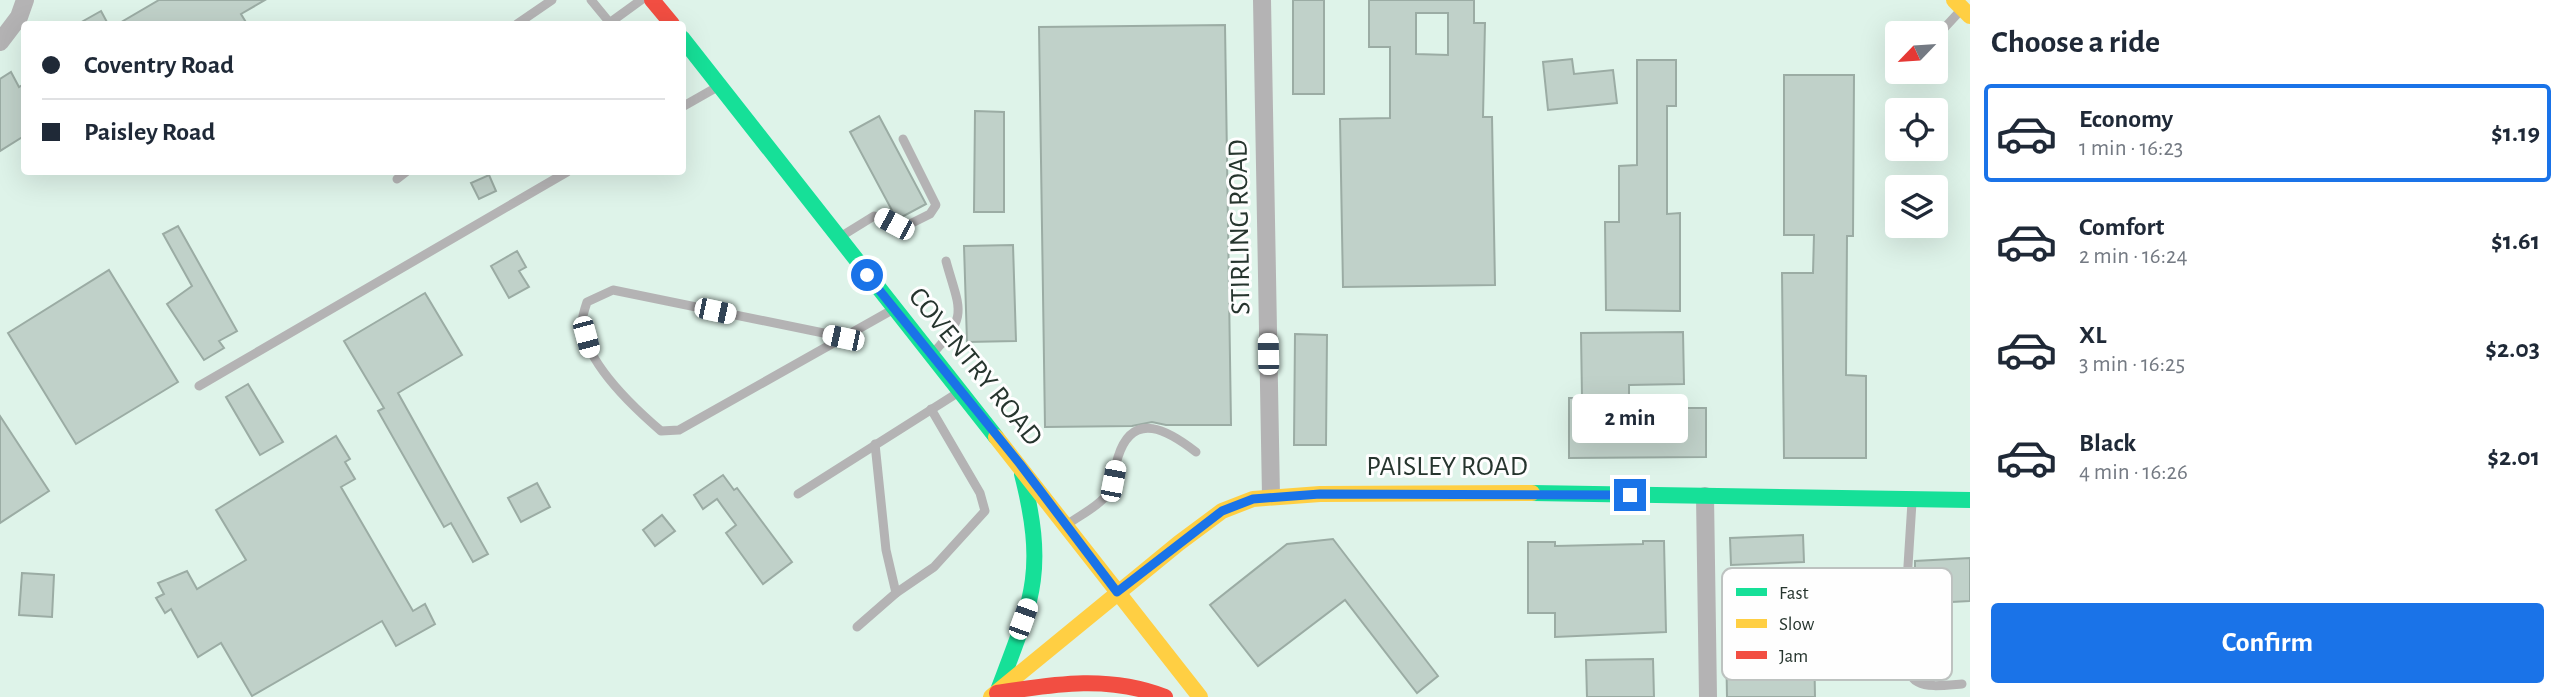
<!DOCTYPE html>
<html lang="en">
<head>
<meta charset="utf-8">
<style>
  :root { --surface:#fff; --page:#f6f6f7; --text:#1f2937; --muted:#747a83; --line:#e0e1e3; --accent:#1a73e8 }
  body { margin:0; font-family:"Alegreya Sans",sans-serif; background:var(--page); color:var(--text); height:100vh; display:flex; flex-direction:column; font-size:26px; white-space:nowrap }
  * { box-sizing:border-box; margin:0 }
  p { font-size:23px; color:var(--muted) }
  .icon { flex:none; width:38px; height:38px; fill:none; stroke:currentColor; stroke-width:2; stroke-linecap:round; stroke-linejoin:round }
  .map { position:relative; flex:1; overflow:hidden }
  .drawer { display:flex; flex-direction:column; background:var(--surface); width:595px }
  .drawer>* { flex:none }
  .top-card { position:absolute; left:21px; top:21px; width:665px; height:154px; border-radius:7px; box-shadow:0 7px 28px #0002; display:grid; align-content:center; height:154px; padding:0 21px; background:var(--surface) }
  .needle { width:46px; rotate:245deg }
  .fabs { position:absolute; left:1885px; top:21px; display:grid; gap:14px }
  .fabs a { display:grid; place-items:center; width:63px; height:63px; border-radius:7px; background:var(--surface); box-shadow:0 7px 28px #0002; font-size:35px }
  .end { position:absolute; width:32px; height:32px; margin:-16px; border:9px solid #1a73e8; background:#fff; box-shadow:0 0 0 4px #fff }
  .from { border-radius:50% }
  .bubble { position:absolute; height:49px; border-radius:7px; background:var(--surface); box-shadow:0 7px 28px #0002; font-size:23px; font-weight:700; line-height:49px; text-align:center }
  .car { position:absolute; width:21px; height:42px; margin:-21px -10px; border-radius:9px; box-shadow:0 0 5px 2px #0007; background:linear-gradient(#fff 24%,#345 0 40%,#fff 0 76%,#345 0 86%,#fff 0) }
  .top-card b { display:flex; align-items:center; gap:24px; height:66px; font-size:26px }
  .top-card b+b { border-top:2px solid var(--line) }
  .top-card i { width:18px; height:18px; background:var(--text) }
  ul { padding:0; list-style:none }
  li { display:flex; align-items:center; gap:21px; height:98px; margin:0 14px 10px; padding:0 7px; border:4px solid transparent; border-radius:7px }
  li div { flex:1 }
  li b { display:block; font-size:26px }
  li em { font-style:normal; font-weight:700 }
  li.current { border-color:var(--accent) }
  li>.icon { width:63px; height:63px; stroke-width:1.5 }
  h2 { padding:0 21px; font-size:32px; line-height:84px }
  .action { display:flex; gap:14px; margin-top:auto; padding:14px 21px }
  .action a { flex:1; height:80px; border-radius:7px; background:var(--accent); color:#fff; font-size:28px; font-weight:700; line-height:80px; text-align:center }
  main { display:flex; flex:1; min-height:0 }
  .map>svg:first-child { display:block }
</style>
</head>
<body>
<main>
<div class="map">
<svg width="1970" height="697" viewBox="0 0 1970 697">
  <rect width="100%" height="100%" fill="#def3e9"/>
  <g fill="#c0d1c9" stroke="#9baca4" stroke-width="2" fill-rule="evenodd">
    <path d="M159 0H265L241 14 247 24H118Z"/>
    <rect x="1293" y="0" width="31" height="94"/>
    <path d="M1369 0H1474V23H1485L1483 117H1492L1495 285 1343 287 1340 119 1390 118V47H1369ZM1416 13H1448V55L1416 54Z"/>
    <path d="M101 11 108 24H78Z"/>
    <path d="M1225 25 1231 425H1166L1152 422 1132 426 1045 427 1039 27Z"/>
    <path d="M1572 59 1574 74 1613 70 1617 103 1548 110 1543 62Z"/>
    <path d="M1637 60H1676V106H1667V214L1680 213V311L1606 310 1605 222H1619V166L1637 165Z"/>
    <path d="M11 72 19 87 24 84V136L0 151V79Z"/>
    <path d="M1784 75H1854L1853 236H1847L1846 375 1866 376V458H1784L1782 273H1813L1814 235H1784Z"/>
    <path d="M975 111 1004 112V212H974Z"/>
    <path d="M879 116 926 204 900 218 895 216 850 132Z"/>
    <path d="M489 175 496 191 479 199 471 183Z"/>
    <path d="M178 226 237 331 219 341 224 348 204 360 167 304 192 286 163 234Z"/>
    <path d="M1013 245 1016 341 967 342 964 246Z"/>
    <path d="M517 251 526 267 519 271 529 287 509 298 491 266Z"/>
    <path d="M109 270 178 382 76 444 8 333Z"/>
    <path d="M425 293 462 355 398 393 488 554 473 562 451 523 444 527 378 411 384 408 344 341Z"/>
    <path d="M1683 332 1684 384 1629 385V408H1706V457L1569 458V398H1582L1581 333Z"/>
    <path d="M1295 334 1327 335 1326 445H1294Z"/>
    <path d="M248 384 283 442 260 455 226 397Z"/>
    <path d="M0 416 49 491 0 523Z"/>
    <path d="M336 436 350 459 345 462 355 479 341 487 413 611 425 604 435 624 396 646 382 621 252 696 221 643 198 657 171 609 165 613 156 598 164 594 158 583 187 571 197 589 246 560 216 510Z"/>
    <path d="M723 475 734 490 737 488 792 562 763 584 726 533 736 525 717 499 703 509 694 495Z"/>
    <path d="M537 483 550 507 521 522 508 498Z"/>
    <path d="M662 515 675 531 655 546 643 530Z"/>
    <path d="M1803 535 1804 562 1731 565 1730 538Z"/>
    <path d="M1333 539 1438 676 1417 693 1345 600 1258 666 1210 605 1287 544Z"/>
    <path d="M1643 541H1664L1666 632 1555 637V613H1528V542H1555V546L1643 544Z"/>
    <path d="M1970 558V601L1915 604V561Z"/>
    <path d="M22 573 54 575 52 617 19 615Z"/>
    <path d="M1725 584H1813L1815 697H1727Z"/>
    <path d="M1653 659 1654 697H1587L1586 660Z"/>
  </g>
  <g fill="none" stroke-linecap="round" stroke-linejoin="round">
    <g stroke="#b4b3b4" stroke-width="9">
      <path d="M591 0 610 23"/>
      <path d="M517 24 552 0"/>
      <path d="M608 24 641 0"/>
      <path d="M1936 37 1961 10"/>
      <path d="M682 107 719 86"/>
      <path d="M397 179 406 172"/>
      <path d="M840 237 874 216 904 227 930 214 936 205 903 139"/>
      <path d="M843 337 613 290 587 302C585 308 582 317 582 323 585 362 633 407 661 431L679 430 892 310"/>
      <path d="M932 354C970 315 959 309 946 261"/>
      <path d="M199 386 567 172"/>
      <path d="M798 494 959 392"/>
      <path d="M1912 502 1903 645C1906 691 1924 687 1962 684"/>
      <path d="M1068 524C1079 516 1095 508 1104 498 1114 487 1114 470 1118 457 1133 409 1169 431 1196 452"/>
      <path d="M1745 577 1909 576"/>
      <path d="M896 593 934 567 985 511 980 493 931 409"/>
      <path d="M857 627 896 593 886 550 875 444"/>
    </g>
    <g stroke="#b4b3b4" stroke-width="18">
      <path d="M1262 0 1271 496"/>
      <path d="M0 42 19 17 25 0"/>
      <path d="M1705 496 1708 697"/>
    </g>
    <g stroke="#16e098" stroke-width="16">
      <path d="M682 38 996 437"/>
      <path d="M1532 493 1970 500"/>
      <path d="M997 693C1032 601 1047 573 1022 474"/>
    </g>
    <g stroke="#ffcf43" stroke-width="16">
      <path d="M1954 0 1970 16"/>
      <path d="M996 437 1200 697"/>
      <path d="M991 697 1179 543 1222 511 1253 499 1320 494 1532 493"/>
    </g>
    <g stroke="#f24e42" stroke-width="16">
      <path d="M652 0 672 24"/>
      <path d="M997 693C1055 684 1109 675 1165 697"/>
    </g>
  </g>
  <g fill="none" stroke-linecap="round" stroke-linejoin="round">
    <path stroke="#1a73e8" stroke-width="9" d="M867 275 1020 464 1117 592 1222 511 1253 499 1320 494 1630 495"/>
  </g>
  <g text-anchor="middle" dominant-baseline="central" stroke-width="6" stroke-linejoin="round" paint-order="stroke">
    <g font-size="28" fill="#26352e" stroke="#fefefe">
      <text transform="translate(1240 227) rotate(-91)">STIRLING ROAD</text>
      <text transform="translate(975 367) rotate(51)">COVENTRY ROAD</text>
      <text x="1447" y="467">PAISLEY ROAD</text>
    </g>
  </g>
  <rect x="1722" y="568" width="230" height="112" rx="10" fill="#fefefe" stroke="#bdc2c0" stroke-width="2"/>
  <rect x="1736" y="588" width="31" height="8" fill="#16e098"/>
  <rect x="1736" y="619" width="31" height="9" fill="#ffcf43"/>
  <rect x="1736" y="651" width="31" height="8" fill="#f24e42"/>
  <g font-size="19" fill="#26352e">
    <text x="1779" y="599">Fast</text>
    <text x="1779" y="630">Slow</text>
    <text x="1779" y="662">Jam</text>
  </g>
</svg>
<div class="fabs">
<a><svg class="needle" viewBox="-14 -14 28 28"><path d="M0-13l5 13h-10z" fill="#e53935"/><path d="M0 13l5-13h-10z" fill="#747a83"/></svg></a>
<a><svg class="icon" aria-label="locate" viewBox="0 0 24 24"><circle cx="12" cy="12" r="6"/><path d="M12 2v4M12 18v4M2 12h4M18 12h4"/></svg></a>
<a><svg class="icon" aria-label="layers" viewBox="0 0 24 24"><path d="M12 4l9 5-9 5-9-5zM3 14l9 5 9-5"/></svg></a>
</div>
<i class="end from" style="left:867px;top:275px"></i>
<i class="end" style="left:1630px;top:495px"></i>
<div class="bubble" style="left:1572px;top:394px;width:116px">2 min</div>
<i class="car" style="left:894px;top:224px;rotate:298deg"></i>
<i class="car" style="left:715px;top:311px;rotate:102deg"></i>
<i class="car" style="left:586px;top:337px;rotate:165deg"></i>
<i class="car" style="left:843px;top:338px;rotate:282deg"></i>
<i class="car" style="left:1268px;top:354px;rotate:359deg"></i>
<i class="car" style="left:1113px;top:481px;rotate:11deg"></i>
<i class="car" style="left:1023px;top:619px;rotate:20deg"></i>
<div class="top-card">
<b><i class="from"></i>Coventry Road</b>
<b><i></i>Paisley Road</b>
</div>
</div>
<section class="drawer">
<h2>Choose a ride</h2>
<ul>
<li class="current"><svg class="icon" aria-label="car" viewBox="0 0 24 24"><path d="M5 17H2v-5l4-1 3-4h7l3 4 3 1v5h-3M9 17h6M6 11h13"/><circle cx="7" cy="17" r="2"/><circle cx="17" cy="17" r="2"/></svg><div><b>Economy</b><p>1 min · 16:23</p></div><em>$1.19</em></li>
<li><svg class="icon" aria-label="car" viewBox="0 0 24 24"><path d="M5 17H2v-5l4-1 3-4h7l3 4 3 1v5h-3M9 17h6M6 11h13"/><circle cx="7" cy="17" r="2"/><circle cx="17" cy="17" r="2"/></svg><div><b>Comfort</b><p>2 min · 16:24</p></div><em>$1.61</em></li>
<li><svg class="icon" aria-label="car" viewBox="0 0 24 24"><path d="M5 17H2v-5l4-1 3-4h7l3 4 3 1v5h-3M9 17h6M6 11h13"/><circle cx="7" cy="17" r="2"/><circle cx="17" cy="17" r="2"/></svg><div><b>XL</b><p>3 min · 16:25</p></div><em>$2.03</em></li>
<li><svg class="icon" aria-label="car" viewBox="0 0 24 24"><path d="M5 17H2v-5l4-1 3-4h7l3 4 3 1v5h-3M9 17h6M6 11h13"/><circle cx="7" cy="17" r="2"/><circle cx="17" cy="17" r="2"/></svg><div><b>Black</b><p>4 min · 16:26</p></div><em>$2.01</em></li>
</ul>
<div class="action"><a>Confirm</a></div>
</section>
</main>
</body>
</html>
